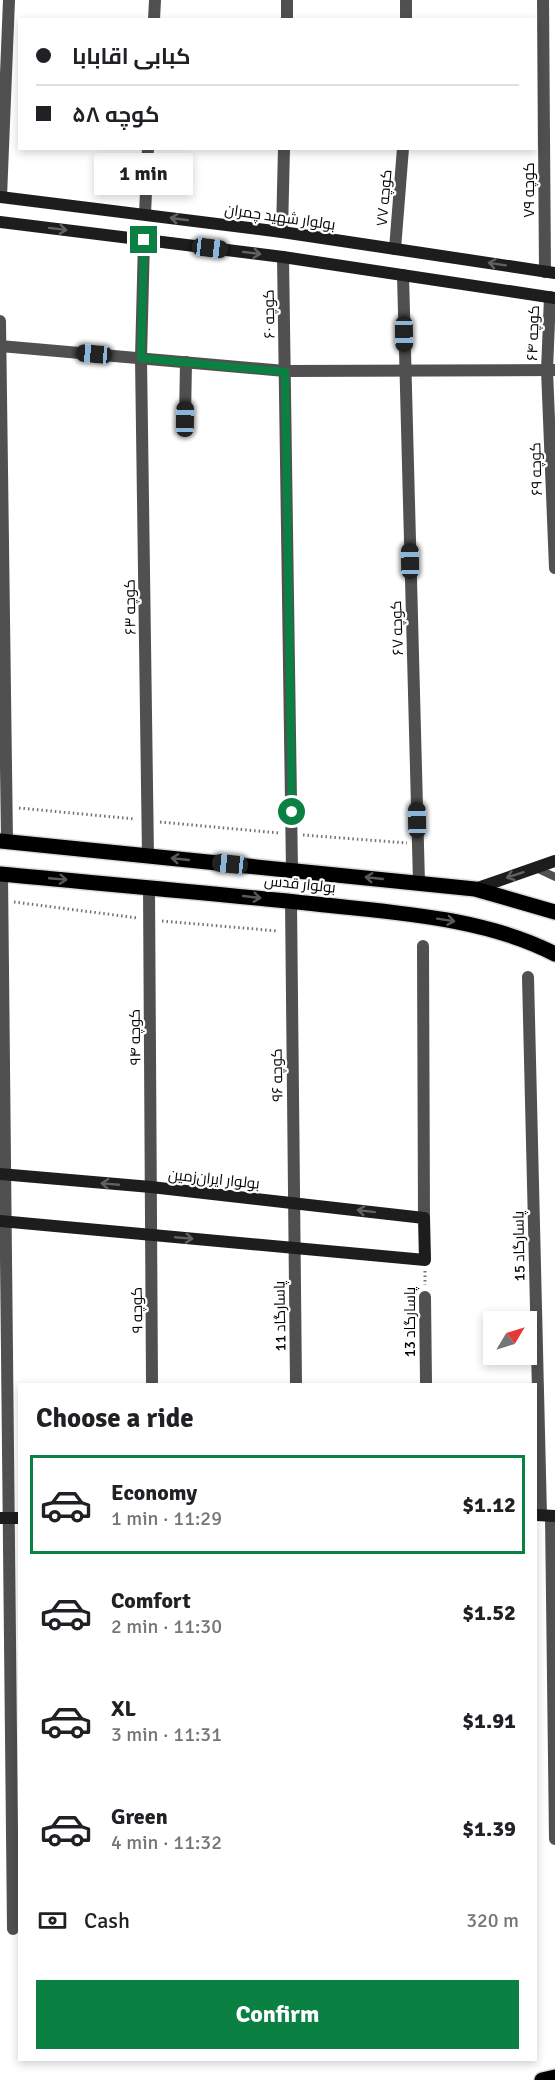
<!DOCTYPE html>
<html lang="en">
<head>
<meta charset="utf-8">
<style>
  :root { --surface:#fff; --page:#f6f6f6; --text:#202124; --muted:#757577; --line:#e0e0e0; --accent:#0b8043 }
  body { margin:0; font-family:Signika,Cairo,sans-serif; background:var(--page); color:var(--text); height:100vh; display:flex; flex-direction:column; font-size:22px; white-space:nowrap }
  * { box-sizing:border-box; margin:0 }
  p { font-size:20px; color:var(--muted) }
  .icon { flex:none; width:33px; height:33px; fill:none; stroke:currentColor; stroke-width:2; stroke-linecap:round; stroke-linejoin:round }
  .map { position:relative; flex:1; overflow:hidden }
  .details { position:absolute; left:18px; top:1383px; width:519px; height:678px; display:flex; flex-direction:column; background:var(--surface); border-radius:0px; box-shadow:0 3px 9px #0003 }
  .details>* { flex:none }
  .guide { position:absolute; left:18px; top:18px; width:519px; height:132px; border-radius:0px; box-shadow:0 3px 9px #0003; display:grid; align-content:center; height:132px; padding:0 18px; background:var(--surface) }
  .needle { width:39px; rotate:52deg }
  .controls { position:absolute; left:483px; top:1311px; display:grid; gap:12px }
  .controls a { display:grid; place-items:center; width:54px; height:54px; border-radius:0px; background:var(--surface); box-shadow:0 3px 9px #0003; font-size:30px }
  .end { position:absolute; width:27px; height:27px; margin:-14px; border:8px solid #0b8043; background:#fff; box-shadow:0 0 0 3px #fff }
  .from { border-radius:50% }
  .bubble { position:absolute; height:42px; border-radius:0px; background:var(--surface); box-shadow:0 3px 9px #0003; font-size:20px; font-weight:700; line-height:42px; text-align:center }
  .car { position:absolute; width:18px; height:36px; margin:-18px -9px; border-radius:8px; box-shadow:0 0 4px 2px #0007; background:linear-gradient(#222 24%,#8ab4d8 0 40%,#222 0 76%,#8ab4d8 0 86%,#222 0) }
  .guide b { display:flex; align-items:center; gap:21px; height:57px; font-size:22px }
  .guide b+b { border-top:2px solid var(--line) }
  .guide i { width:15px; height:15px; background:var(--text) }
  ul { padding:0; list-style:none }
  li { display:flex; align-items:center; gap:18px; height:99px; margin:0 12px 9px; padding:0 6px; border:3px solid transparent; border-radius:0px }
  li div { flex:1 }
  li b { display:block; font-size:22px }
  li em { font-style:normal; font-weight:700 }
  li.on { border-color:var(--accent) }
  li>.icon { width:54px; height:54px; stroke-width:1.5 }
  h2 { padding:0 18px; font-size:27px; line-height:72px }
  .pay { display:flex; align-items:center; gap:15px; height:66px; padding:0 18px; font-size:22px }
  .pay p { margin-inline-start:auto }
  .action { display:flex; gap:12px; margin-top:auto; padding:12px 18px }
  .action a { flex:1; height:69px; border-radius:0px; background:var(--accent); color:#fff; font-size:24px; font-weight:700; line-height:69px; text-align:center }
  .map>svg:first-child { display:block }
</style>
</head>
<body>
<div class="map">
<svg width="555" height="2080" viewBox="0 0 555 2080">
  <rect width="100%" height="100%" fill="#fff"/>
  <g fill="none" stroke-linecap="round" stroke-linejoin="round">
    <defs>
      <g id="primary">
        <path d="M0 841 475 889 555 912"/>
        <path d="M0 874C106 884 211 893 316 904 396 913 483 917 555 954"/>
        <path d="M542 2080 555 2077"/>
      </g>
    </defs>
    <use href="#primary" stroke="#dbdbdb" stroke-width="18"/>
    <g stroke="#727272" stroke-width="3" stroke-dasharray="1.5 3" stroke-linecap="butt">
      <path d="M19 808 135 819"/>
      <path d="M160 822 279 833"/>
      <path d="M303 835 407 843"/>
      <path d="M14 902 138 918"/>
      <path d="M162 921 278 931"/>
      <path d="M425 1271V1285"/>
    </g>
    <path stroke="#505050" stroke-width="8" d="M536 868 555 877"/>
    <g stroke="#505050" stroke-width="12">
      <path d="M543 0 545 272"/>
      <path d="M154 20 155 0"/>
      <path d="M287 20V0"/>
      <path d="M406 20V0"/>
      <path d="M1 197 9 0"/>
      <path d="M145 214 148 148"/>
      <path d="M282 232 284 148"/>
      <path d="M144 240 141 358 148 856"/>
      <path d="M395 249 403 148"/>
      <path d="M283 257 292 870"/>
      <path d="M403 275 419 883"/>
      <path d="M550 297 547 370 555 568"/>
      <path d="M0 321 7 841"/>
      <path d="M0 346 285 371 555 370"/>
      <path d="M185 419 186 362"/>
      <path d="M2 874 13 1929"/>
      <path d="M149 887 152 1384"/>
      <path d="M291 901 296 1384"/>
      <path d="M423 946 424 1218"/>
      <path d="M528 977 541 1515"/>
      <path d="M425 1297 426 1384"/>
      <path d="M551 1516 555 1839"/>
    </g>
    <g stroke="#1d1d1d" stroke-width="12">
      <path d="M0 197 282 232 555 273"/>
      <path d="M0 222 283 257 555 298"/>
      <path d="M475 889 555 861"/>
      <path d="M0 1174 151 1187 424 1218 425 1260 0 1221"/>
      <path d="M536 1515 555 1516"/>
      <path d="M0 1518H20"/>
    </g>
    <use href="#primary" stroke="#000" stroke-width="15"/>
  </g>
  <defs><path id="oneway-shaft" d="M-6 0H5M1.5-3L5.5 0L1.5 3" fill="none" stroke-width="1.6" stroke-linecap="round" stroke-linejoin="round" transform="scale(1.5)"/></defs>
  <g stroke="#616161">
    <use href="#oneway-shaft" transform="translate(179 219) rotate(-172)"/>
    <use href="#oneway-shaft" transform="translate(58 229) rotate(7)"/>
    <use href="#oneway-shaft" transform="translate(252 253) rotate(7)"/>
    <use href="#oneway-shaft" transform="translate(497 264) rotate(-171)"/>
    <use href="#oneway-shaft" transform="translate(515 875) rotate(162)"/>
    <use href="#oneway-shaft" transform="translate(110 1184) rotate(-175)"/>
    <use href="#oneway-shaft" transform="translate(366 1211) rotate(-173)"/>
    <use href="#oneway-shaft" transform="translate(184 1238) rotate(5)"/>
  </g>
  <g stroke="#595959">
    <use href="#oneway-shaft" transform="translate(180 859) rotate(-174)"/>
    <use href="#oneway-shaft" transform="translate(374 878) rotate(-174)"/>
    <use href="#oneway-shaft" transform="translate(58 879) rotate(5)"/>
    <use href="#oneway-shaft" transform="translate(252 897) rotate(6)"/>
    <use href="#oneway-shaft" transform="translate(446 920) rotate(9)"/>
  </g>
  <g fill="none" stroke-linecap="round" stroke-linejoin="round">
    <path stroke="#0b8043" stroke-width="8" d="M144 240 141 358 285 372 292 812"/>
  </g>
  <g text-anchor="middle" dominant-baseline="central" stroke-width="4.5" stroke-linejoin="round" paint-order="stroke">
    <g font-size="15" fill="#000" stroke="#fff">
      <text transform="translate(529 190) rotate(-90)">کوچه ۷۹</text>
      <text transform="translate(384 198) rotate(-85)">کوچه ۷۷</text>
      <text transform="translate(280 217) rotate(8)">بولوار شهید چمران</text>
      <text transform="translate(269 314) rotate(-91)">کوچه ۶۰</text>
      <text transform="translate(533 333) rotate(-88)">کوچه ۶۴</text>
      <text transform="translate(536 469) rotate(-92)">کوچه ۶۹</text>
      <text transform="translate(130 607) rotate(-91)">کوچه ۶۳</text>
      <text transform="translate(397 628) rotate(-92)">کوچه ۶۷</text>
      <text transform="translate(300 884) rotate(6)">بولوار قدس</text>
      <text transform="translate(135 1037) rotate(-91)">کوچه ۹۴</text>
      <text transform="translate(277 1075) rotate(-91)">کوچه ۹۶</text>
      <text transform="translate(214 1179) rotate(6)">بولوار ایران‌زمین</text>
      <text transform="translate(519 1246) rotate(-91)">پاسارگاد 15</text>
      <text transform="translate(137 1310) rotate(-91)">کوچه ۹</text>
      <text transform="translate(280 1316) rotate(-91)">پاسارگاد 11</text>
      <text transform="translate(410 1322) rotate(-90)">پاسارگاد 13</text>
    </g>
  </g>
</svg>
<div class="controls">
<a><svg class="needle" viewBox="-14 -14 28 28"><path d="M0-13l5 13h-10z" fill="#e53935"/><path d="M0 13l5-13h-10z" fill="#757577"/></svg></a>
</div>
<i class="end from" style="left:292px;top:812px"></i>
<i class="end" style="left:144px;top:240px"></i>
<div class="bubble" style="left:94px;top:153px;width:99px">1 min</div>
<i class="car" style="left:210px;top:248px;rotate:97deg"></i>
<i class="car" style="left:404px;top:334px;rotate:179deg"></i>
<i class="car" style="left:94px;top:354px;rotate:275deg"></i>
<i class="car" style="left:185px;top:419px;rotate:1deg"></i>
<i class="car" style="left:410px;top:561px;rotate:359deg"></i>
<i class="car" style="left:417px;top:820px;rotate:359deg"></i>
<i class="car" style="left:230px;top:864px;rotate:276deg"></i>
<div class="guide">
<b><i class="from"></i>کبابی اقابابا</b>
<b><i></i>کوچه ۵۸</b>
</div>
<section class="details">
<h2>Choose a ride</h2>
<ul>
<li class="on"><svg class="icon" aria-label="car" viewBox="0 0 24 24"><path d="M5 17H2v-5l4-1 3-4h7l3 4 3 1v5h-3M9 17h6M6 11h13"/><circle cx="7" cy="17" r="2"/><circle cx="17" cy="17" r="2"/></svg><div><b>Economy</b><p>1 min · 11:29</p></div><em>$1.12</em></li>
<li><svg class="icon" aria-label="car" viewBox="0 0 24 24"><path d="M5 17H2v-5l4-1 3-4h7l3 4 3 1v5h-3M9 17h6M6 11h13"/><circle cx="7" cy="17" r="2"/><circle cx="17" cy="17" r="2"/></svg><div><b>Comfort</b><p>2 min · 11:30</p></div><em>$1.52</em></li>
<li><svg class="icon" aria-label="car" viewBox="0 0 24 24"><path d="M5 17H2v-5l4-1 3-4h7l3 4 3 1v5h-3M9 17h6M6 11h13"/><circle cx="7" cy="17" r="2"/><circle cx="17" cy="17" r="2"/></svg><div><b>XL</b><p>3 min · 11:31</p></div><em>$1.91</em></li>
<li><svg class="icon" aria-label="car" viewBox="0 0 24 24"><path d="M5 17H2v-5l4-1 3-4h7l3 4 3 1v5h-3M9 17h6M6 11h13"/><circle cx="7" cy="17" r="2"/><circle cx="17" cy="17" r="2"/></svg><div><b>Green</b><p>4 min · 11:32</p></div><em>$1.39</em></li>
</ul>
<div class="pay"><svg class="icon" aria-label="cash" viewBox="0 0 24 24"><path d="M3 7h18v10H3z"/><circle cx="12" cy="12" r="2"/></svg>Cash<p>320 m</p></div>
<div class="action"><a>Confirm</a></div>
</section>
</div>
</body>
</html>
